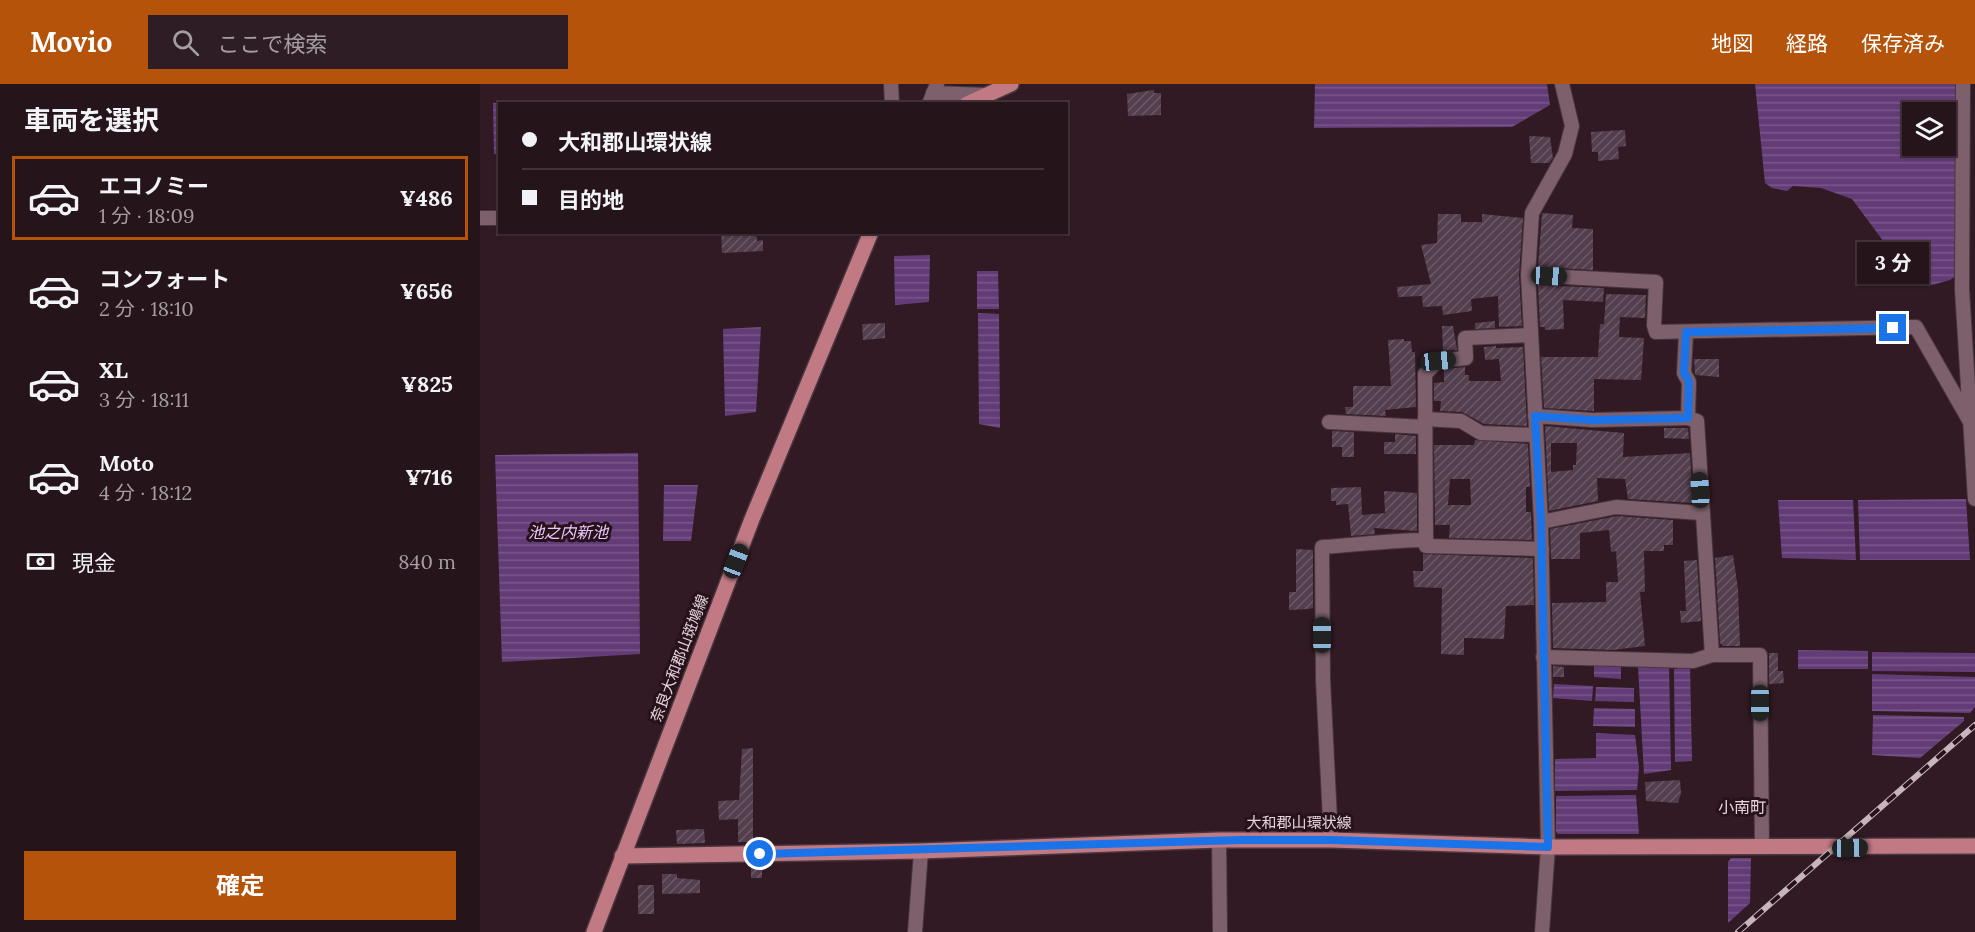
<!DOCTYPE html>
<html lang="ja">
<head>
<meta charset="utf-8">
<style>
  :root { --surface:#26141b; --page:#2e1d24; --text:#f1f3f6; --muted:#a49ea3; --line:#42333a; --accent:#b45309 }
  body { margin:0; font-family:Lora,"Noto Sans JP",serif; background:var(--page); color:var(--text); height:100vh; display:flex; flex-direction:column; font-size:22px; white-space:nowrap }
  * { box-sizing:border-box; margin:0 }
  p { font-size:20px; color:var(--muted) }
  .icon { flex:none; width:33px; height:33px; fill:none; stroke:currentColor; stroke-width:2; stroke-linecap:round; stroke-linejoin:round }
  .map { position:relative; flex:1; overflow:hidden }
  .side { display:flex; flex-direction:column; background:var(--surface); width:480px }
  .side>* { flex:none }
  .hud { position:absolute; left:18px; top:18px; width:570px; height:132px; border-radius:0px; box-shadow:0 2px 4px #0004,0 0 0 2px var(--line); display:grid; align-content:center; height:132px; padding:0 24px; background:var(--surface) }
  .fabs { position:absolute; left:1422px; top:18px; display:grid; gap:12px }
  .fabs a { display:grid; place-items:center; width:54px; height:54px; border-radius:0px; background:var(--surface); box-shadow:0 2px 4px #0004,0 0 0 2px var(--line); font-size:30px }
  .end { position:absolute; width:27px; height:27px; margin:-14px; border:8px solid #1a73e8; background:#fff; box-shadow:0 0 0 3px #fff }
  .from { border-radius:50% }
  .bubble { position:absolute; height:42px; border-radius:0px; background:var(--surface); box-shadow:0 2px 4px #0004,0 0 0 2px var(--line); font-size:20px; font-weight:700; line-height:42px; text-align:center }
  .car { position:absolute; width:18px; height:36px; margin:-18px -9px; border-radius:8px; box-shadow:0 0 4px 2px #0007; background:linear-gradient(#222 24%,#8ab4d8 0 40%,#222 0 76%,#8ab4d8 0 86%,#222 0) }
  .hud b { display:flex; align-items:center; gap:21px; height:57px; font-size:22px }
  .hud b+b { border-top:2px solid var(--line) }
  .hud i { width:15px; height:15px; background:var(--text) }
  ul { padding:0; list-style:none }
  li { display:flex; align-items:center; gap:18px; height:84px; margin:0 12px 9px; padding:0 12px; border:3px solid transparent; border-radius:0px }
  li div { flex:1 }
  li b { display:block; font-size:22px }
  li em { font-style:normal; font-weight:700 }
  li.active { border-color:var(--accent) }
  li>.icon { width:54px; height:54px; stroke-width:1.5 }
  h2 { padding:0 24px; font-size:27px; line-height:72px }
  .pay { display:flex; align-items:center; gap:15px; height:66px; padding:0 24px; font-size:22px }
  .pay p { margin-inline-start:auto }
  .action { display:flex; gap:12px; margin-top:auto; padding:12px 24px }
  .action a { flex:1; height:69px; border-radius:0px; background:var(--accent); color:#fff; font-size:24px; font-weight:700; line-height:69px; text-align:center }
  header { display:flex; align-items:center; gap:36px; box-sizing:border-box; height:84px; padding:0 30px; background:var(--accent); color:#fff }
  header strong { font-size:28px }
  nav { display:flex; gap:33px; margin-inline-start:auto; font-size:21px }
  .search { width:420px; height:54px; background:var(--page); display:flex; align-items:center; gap:15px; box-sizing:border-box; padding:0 21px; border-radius:0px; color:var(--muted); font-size:22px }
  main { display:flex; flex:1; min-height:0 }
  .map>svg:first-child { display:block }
</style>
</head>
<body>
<header>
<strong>Movio</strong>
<div class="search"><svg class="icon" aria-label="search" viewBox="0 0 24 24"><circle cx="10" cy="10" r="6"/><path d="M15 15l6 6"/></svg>ここで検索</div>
<nav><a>地図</a><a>経路</a><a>保存済み</a></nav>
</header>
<main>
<section class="side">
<h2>車両を選択</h2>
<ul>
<li class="active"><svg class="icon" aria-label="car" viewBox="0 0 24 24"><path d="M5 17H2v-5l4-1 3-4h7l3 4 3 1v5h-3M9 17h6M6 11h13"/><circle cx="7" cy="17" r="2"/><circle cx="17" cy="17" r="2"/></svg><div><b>エコノミー</b><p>1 分 · 18:09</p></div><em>¥486</em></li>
<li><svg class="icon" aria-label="car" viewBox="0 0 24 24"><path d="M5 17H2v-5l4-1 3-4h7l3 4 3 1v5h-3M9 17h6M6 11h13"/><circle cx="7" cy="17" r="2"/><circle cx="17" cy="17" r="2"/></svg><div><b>コンフォート</b><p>2 分 · 18:10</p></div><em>¥656</em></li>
<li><svg class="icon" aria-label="car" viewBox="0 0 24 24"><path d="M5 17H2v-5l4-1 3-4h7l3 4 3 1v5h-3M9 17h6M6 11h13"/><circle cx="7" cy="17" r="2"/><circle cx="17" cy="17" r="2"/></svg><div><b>XL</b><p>3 分 · 18:11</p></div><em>¥825</em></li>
<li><svg class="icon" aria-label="car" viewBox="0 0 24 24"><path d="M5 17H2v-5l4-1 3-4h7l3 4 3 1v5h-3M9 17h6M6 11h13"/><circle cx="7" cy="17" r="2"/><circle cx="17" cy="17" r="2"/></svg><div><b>Moto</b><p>4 分 · 18:12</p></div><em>¥716</em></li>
</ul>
<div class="pay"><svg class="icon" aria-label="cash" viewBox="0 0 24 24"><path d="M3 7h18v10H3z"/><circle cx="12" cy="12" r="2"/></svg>現金<p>840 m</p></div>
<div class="action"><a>確定</a></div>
</section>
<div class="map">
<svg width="1495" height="848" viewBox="0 0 1495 848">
  <defs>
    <pattern id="water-rules" width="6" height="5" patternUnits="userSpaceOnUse" patternTransform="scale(1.5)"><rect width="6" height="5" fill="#633c77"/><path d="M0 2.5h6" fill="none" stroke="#79578a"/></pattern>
    <pattern id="building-hatch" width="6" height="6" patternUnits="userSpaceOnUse" patternTransform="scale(1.5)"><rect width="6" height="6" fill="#533e4e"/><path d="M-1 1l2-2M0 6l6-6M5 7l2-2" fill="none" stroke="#6c5967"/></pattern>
  </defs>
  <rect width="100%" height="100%" fill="#321a24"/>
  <g fill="url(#water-rules)" fill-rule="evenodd">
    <path d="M835 0H1067L1070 21 1032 43 834 44Z"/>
    <path d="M1275 0H1479L1477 191 1470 196 1452 201 1421 181 1372 115 1341 104 1313 102 1307 107 1292 104 1285 99ZM1432 28H1466V62H1432Z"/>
    <path d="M13 19H47L20 20 19 70H14Z"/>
    <path d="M450 171 449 218 415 221 414 172Z"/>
    <path d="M497 187H518L519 225H497Z"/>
    <path d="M498 229 519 230 520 344 499 340Z"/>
    <path d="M281 243 276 328 245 332 243 245Z"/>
    <path d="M158 369 160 570 22 578 15 371Z"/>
    <path d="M184 401H218L211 457H183Z"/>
    <path d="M1486 415 1490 476H1380L1378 416Z"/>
    <path d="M1373 416 1376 476 1302 474 1298 416Z"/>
    <path d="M1318 566 1388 567V585H1318Z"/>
    <path d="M1392 568 1495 569V588L1392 587Z"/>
    <path d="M1114 581 1141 583V595L1114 593Z"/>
    <path d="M1189 581 1191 686 1164 690 1158 583Z"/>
    <path d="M1210 583 1212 677 1195 678 1194 585Z"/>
    <path d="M1392 590 1495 593V623L1490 629 1392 627Z"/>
    <path d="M1074 600 1113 602 1112 617 1073 614Z"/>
    <path d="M1116 603 1154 604V618L1115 617Z"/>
    <path d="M1114 624 1155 625V643L1113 642Z"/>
    <path d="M1393 631 1484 633V637L1440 674 1392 671Z"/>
    <path d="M1116 649 1155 651 1159 683 1157 706 1075 707V675L1116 674Z"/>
    <path d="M1156 711 1159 750H1078L1076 748V712Z"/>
    <path d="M1251 774H1271L1270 819 1248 839V778Z"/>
  </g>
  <g fill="url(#building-hatch)" fill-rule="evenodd">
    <path d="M674 6V9H681V31L648 32 647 10Z"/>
    <path d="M1145 46 1146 62 1138 63 1139 75 1118 77V68H1112L1111 48Z"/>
    <path d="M1049 52 1070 53 1073 74 1069 79H1051Z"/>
    <path d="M1062 129 1093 131 1092 144 1113 145V186L1058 183Z"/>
    <path d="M958 130H981V138H1002V130L1043 134 1039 191 1042 242 1019 243 1018 212 991 215 992 227 963 231 962 222 943 223 942 212 918 213 917 203 951 200 941 161 957 159Z"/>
    <path d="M241 148H276L277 157 283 156V167L242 169Z"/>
    <path d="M1058 201 1124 204 1123 218 1083 216 1084 245 1065 246V243H1060Z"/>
    <path d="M1126 210 1166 211 1165 234 1140 233 1139 253 1164 254 1161 296 1114 295V327L1064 324 1061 273H1118L1120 240H1124Z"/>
    <path d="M1015 237V244L995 245V239Z"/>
    <path d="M405 239V254L383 256 382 240Z"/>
    <path d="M962 242H973L977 266 963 267Z"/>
    <path d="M924 255V257H931L932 268H935L936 323 905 326 906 332 866 330 865 323H873V302H911L908 256Z"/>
    <path d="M1016 262V264L1043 263 1047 342 1004 340 982 328 960 327 961 317H954V299L964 298V285L985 283V291H989V297H1021L1019 275 1005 276 1004 263 994 264Z"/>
    <path d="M1214 275H1239V293L1215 291Z"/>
    <path d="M1065 342 1144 349 1143 373 1210 369 1213 419 1148 415 1145 395 1117 394 1118 417 1069 427ZM1071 359H1097L1096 381H1093V386L1071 388Z"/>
    <path d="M1184 344H1208L1209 355 1184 354Z"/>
    <path d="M852 347 874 348V373H862V363H852Z"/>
    <path d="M915 350 936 352V370H904V358H915Z"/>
    <path d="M995 356 1048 360 1050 403H1046V428H1051L1052 456 969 454 970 441H955L954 361H994ZM970 395H990L991 421H968Z"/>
    <path d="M881 403 882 431 905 429 904 407 937 409V447L894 444 895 450 871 452 868 420 856 421V417H851V404Z"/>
    <path d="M1137 432 1193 436V461H1184V467H1164L1165 508H1160L1165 562 1133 566 1073 564 1072 519 1126 518V498H1138L1136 467 1131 468 1129 446 1100 449V475H1071L1070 445Z"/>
    <path d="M816 465 833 466V524L829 525 809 526V508H816Z"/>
    <path d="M943 470 1053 474 1054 521 1026 522 1024 555 984 554V571L961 570 962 504 934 503 933 487H943Z"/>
    <path d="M1253 471 1258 505 1260 562H1243L1240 559 1235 474Z"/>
    <path d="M1217 476 1221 537 1201 539 1200 527H1206L1204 477Z"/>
    <path d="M1289 569H1298V587H1303L1304 599 1289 600Z"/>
    <path d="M1073 582 1084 583V593H1073Z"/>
    <path d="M273 664V758H258V735L239 736 238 717 259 716 262 665Z"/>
    <path d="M1200 696 1201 709 1198 719 1166 717 1165 698Z"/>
    <path d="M224 745 225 759 197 760 196 746Z"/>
    <rect x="271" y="783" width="11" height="11"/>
    <path d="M182 790H197V794L220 796V809L182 810Z"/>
    <rect x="158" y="801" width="16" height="29"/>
  </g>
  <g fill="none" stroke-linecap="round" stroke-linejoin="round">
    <defs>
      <g id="minor">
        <path d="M411 0 412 20"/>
        <path d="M1483 0 1482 205 1495 415"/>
        <path d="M453 9 507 11"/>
        <path d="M449 20 457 0"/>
        <path d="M0 134H20"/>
        <path d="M1048 191 1176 198 1174 241 1176 248 1436 243 1489 336"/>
        <path d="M1206 248 1204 289 1209 298 1208 334 1217 337 1232 571"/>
        <path d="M1055 332 1112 336 1208 334"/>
        <path d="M945 335 981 337 1001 349 1056 351"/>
        <path d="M849 338 945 343"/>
        <path d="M1061 438 1136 423 1221 429"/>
        <path d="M946 456V462L1062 465"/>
        <path d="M1063 573 1213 577 1232 571H1280L1282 762"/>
        <path d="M739 756 740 848"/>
        <path d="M851 756 843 596 842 463C877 461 911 456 946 456L945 290 958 277 986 274 985 254 1051 251"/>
        <path d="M435 848 441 767"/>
        <path d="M1062 848 1068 763 1061 438 1048 191 1052 129 1085 70 1092 42 1082 0"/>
      </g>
      <g id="major">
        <path d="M487 20 531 0"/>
        <path d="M142 772 441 767 739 756H851L1068 763 1495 762"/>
        <path d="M114 848 272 435 391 148"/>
      </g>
    </defs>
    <use href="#minor" stroke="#49373e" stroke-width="16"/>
    <use href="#major" stroke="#49373e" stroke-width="18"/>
    <use href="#minor" stroke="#7d606b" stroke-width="14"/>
    <use href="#major" stroke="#c17a84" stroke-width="15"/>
    <defs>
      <path id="rail" d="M1258 848 1495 641"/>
    </defs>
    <use href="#rail" stroke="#c6b5bb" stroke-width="6"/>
    <use href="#rail" stroke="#27111a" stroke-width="4" stroke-dasharray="11" stroke-linecap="butt"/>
  </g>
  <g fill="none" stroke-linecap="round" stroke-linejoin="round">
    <path stroke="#1a73e8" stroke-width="8" d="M280 770 761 756H851L1068 763 1061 438 1055 332 1112 336 1208 334 1209 297 1204 289 1206 248 1413 244"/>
  </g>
  <g text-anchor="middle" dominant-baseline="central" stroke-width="6" stroke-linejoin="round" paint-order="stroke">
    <g font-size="15" fill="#e4d4da" stroke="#27111a">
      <text transform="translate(199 574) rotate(-69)">奈良大和郡山斑鳩線</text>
      <text x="819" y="738">大和郡山環状線</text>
    </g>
    <g font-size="16" font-style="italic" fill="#eac8fd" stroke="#27111a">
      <text x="88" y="448">池之内新池</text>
    </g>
    <g font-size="16" fill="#e4d4da" stroke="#27111a">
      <text x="1262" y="723">小南町</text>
    </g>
  </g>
</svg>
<div class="fabs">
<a><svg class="icon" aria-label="layers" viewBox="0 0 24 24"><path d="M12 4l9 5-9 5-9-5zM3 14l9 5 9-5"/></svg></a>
</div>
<i class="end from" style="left:280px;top:770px"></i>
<i class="end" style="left:1413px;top:244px"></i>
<div class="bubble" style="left:1377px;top:158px;width:72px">3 分</div>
<i class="car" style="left:1069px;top:192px;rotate:93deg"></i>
<i class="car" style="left:958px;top:277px;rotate:84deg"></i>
<i class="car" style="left:1220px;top:406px;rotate:357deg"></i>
<i class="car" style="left:256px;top:477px;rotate:21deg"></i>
<i class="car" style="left:842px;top:551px;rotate:0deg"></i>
<i class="car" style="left:1280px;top:619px;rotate:180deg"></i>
<i class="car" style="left:1370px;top:764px;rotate:89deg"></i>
<div class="hud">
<b><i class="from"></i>大和郡山環状線</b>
<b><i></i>目的地</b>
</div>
</div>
</main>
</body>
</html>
